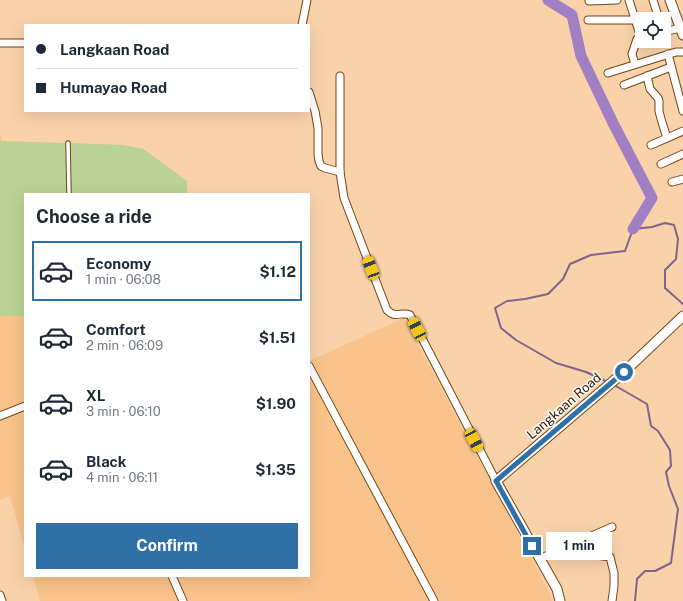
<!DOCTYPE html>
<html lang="en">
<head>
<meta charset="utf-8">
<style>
  :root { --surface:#fff; --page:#f6f6f7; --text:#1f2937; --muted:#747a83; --line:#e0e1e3; --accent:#2f70a7 }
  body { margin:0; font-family:"Public Sans",sans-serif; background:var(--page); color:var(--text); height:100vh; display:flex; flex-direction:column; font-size:15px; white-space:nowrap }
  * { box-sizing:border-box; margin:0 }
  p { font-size:13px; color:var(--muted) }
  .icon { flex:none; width:22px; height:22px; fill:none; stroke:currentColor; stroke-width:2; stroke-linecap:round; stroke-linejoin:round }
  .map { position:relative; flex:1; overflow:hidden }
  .drawer { position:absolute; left:24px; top:193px; width:286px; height:384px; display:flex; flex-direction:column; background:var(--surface); border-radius:0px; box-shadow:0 4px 16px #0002 }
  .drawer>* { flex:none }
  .top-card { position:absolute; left:24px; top:24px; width:286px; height:88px; border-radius:0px; box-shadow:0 4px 16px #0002; display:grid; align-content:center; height:88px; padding:0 12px; background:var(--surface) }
  .controls { position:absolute; left:635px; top:12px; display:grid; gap:8px }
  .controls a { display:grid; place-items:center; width:36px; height:36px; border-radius:0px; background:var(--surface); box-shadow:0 4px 16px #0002; font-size:20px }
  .end { position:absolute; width:18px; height:18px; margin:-9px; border:5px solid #2f70a7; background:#fff; box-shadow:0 0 0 2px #fff }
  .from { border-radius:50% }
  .bubble { position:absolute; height:28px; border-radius:0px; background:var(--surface); box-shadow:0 4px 16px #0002; font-size:13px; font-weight:700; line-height:28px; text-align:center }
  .car { position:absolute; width:12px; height:24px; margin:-12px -6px; border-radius:5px; box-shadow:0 0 3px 1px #0007; background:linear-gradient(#f5c518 24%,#345 0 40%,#f5c518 0 76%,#345 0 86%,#f5c518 0) }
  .top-card b { display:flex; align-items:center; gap:14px; height:38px; font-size:15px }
  .top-card b+b { border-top:1px solid var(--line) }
  .top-card i { width:10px; height:10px; background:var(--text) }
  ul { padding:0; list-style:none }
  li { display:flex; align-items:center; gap:12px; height:60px; margin:0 8px 6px; padding:0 4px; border:2px solid transparent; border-radius:0px }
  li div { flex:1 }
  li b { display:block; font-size:15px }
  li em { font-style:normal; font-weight:700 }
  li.active { border-color:var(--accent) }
  li>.icon { width:36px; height:36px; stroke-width:1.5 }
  h2 { padding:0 12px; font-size:18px; line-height:48px }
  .primary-button { display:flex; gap:8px; margin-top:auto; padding:8px 12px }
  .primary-button a { flex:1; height:46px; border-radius:0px; background:var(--accent); color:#fff; font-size:16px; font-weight:700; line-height:46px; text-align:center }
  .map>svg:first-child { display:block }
</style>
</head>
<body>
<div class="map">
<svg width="683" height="601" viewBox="0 0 683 601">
  <rect width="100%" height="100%" fill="#f9d2aa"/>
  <g fill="#fac38b">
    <path d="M0 132 2 141 123 145 143 149 187 181V194H25V549L10 496 0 500Z"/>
    <path d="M404 318 549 592 552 601H40L33 576H309V361Z"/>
  </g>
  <path fill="#b9d295" d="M0 141 123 145 143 149 187 181V194H25V316H0Z"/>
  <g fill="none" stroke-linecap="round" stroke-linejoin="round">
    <g stroke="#80638d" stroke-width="2">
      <path d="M608 382 586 372 556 363 516 340 501 328 495 308 507 301 525 299 548 294 563 279 570 264 591 255 625 251 633 229 652 227 665 223 674 225 678 239 676 259 665 270V288L683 304"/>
      <path d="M614 385 647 404 651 426 658 431 670 450 671 466 666 472 669 486 678 509 671 563 655 571H645L637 579 635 601"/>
    </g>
    <path stroke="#a17fc3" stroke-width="11" d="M548 0 572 15 581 56 613 123 652 198 633 229"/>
    <defs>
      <path id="service" d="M68 143 69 194"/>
      <g id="minor">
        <path d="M629 0 641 38"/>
        <path d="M653 0 659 19"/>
        <path d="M589 1 617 0"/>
        <path d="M588 20H635"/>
        <path d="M302 25 307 0"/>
        <path d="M664 32 680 28"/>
        <path d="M0 43H25"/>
        <path d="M668 54 683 111"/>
        <path d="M635 64 632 54 637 39 642 37"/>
        <path d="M608 73 676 52H683"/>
        <path d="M340 76V172L344 198 387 310C396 319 400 311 410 315L496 481"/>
        <path d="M647 76 650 89 658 98 659 101V111L661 119 667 138"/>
        <path d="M624 85 671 67"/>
        <path d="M309 92 315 111 318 128V154L319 161 321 166 325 168 340 172"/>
        <path d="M651 145 683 131"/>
        <path d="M661 164 683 154"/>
        <path d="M672 182 683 179"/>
        <path d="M309 366 434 601"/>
        <path d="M0 416 25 406"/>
        <path d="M583 539C587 544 590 553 596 555 601 556 605 556 610 557L614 573V586L612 601"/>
        <path d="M539 559 612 527"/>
        <path d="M172 576 183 601"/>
        <path d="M0 595 2 601"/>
      </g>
      <g id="tertiary">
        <path d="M670 0 683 35"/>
        <path d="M560 601 557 589 496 481 624 372 683 316"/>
      </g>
    </defs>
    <use href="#service" stroke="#714714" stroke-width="5.5"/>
    <use href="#minor" stroke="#714714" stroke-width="9"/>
    <use href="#tertiary" stroke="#714714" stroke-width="11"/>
    <use href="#service" stroke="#fff" stroke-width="3.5"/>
    <use href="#minor" stroke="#fff" stroke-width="7"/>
    <use href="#tertiary" stroke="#fff" stroke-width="9"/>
  </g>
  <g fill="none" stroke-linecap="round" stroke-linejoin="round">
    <path stroke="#2f70a7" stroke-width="5" d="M532 546 496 481 624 372"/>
  </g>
  <g text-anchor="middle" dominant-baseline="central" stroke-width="3" stroke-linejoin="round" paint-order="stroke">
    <g font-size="13" fill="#34220e" stroke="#fffaf5">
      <text transform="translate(564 406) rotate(-41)">Langkaan Road</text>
    </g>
  </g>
</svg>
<div class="controls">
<a><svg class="icon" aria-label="locate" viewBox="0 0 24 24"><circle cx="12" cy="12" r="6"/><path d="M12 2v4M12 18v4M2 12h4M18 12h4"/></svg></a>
</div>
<i class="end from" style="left:624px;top:372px"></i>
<i class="end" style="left:532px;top:546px"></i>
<div class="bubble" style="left:546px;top:532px;width:66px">1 min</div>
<i class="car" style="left:371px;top:268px;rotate:339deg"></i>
<i class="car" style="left:417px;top:329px;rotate:333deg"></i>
<i class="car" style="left:474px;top:440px;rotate:152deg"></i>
<div class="top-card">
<b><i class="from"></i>Langkaan Road</b>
<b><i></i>Humayao Road</b>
</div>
<section class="drawer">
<h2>Choose a ride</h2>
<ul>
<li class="active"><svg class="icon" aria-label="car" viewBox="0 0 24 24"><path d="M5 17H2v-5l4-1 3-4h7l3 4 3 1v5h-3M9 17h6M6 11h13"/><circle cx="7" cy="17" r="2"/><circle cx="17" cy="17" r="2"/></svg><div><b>Economy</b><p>1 min · 06:08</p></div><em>$1.12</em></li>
<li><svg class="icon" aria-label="car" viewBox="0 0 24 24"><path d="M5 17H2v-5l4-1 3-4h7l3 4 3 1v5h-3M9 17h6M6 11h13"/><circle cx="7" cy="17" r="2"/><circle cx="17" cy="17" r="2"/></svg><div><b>Comfort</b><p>2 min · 06:09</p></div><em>$1.51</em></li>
<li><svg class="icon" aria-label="car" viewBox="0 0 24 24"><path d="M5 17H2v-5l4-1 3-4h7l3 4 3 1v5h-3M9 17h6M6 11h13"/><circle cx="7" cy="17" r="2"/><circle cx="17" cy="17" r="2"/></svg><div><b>XL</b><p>3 min · 06:10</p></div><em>$1.90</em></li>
<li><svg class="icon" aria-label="car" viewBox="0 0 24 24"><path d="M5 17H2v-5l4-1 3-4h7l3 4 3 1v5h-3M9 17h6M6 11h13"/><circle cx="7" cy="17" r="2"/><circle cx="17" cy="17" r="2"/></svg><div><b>Black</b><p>4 min · 06:11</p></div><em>$1.35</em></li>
</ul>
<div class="primary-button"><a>Confirm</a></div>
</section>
</div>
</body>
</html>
